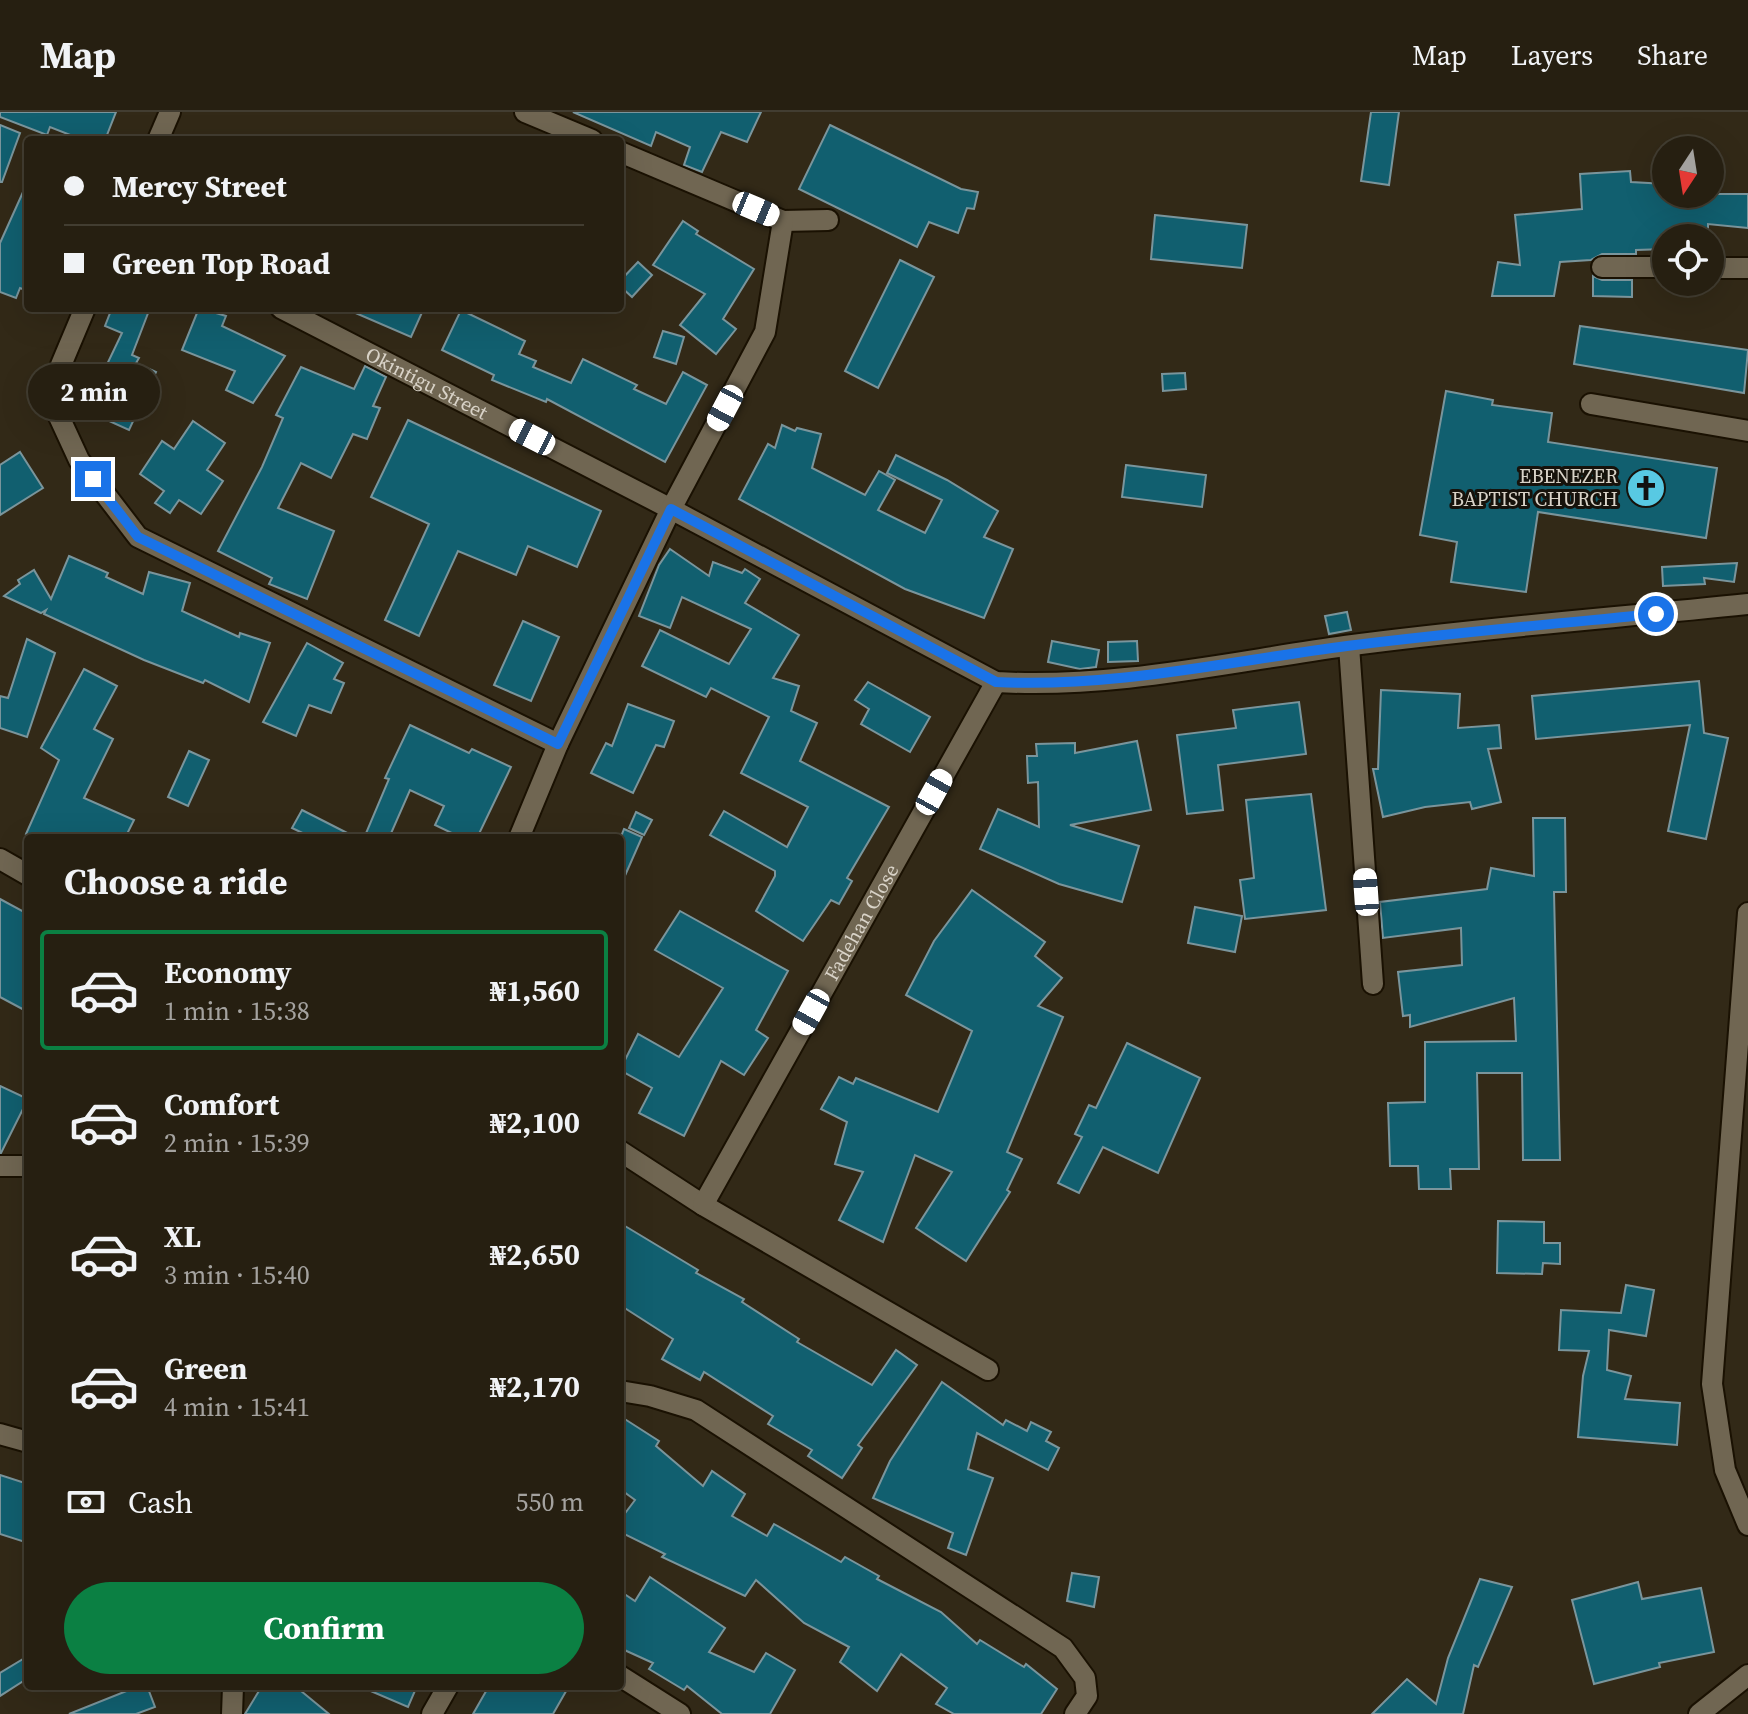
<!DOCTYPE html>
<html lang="en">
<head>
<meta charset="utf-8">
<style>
  :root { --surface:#261f11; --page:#2e271a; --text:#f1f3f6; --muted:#a4a29f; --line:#423d31; --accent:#0b8043 }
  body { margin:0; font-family:"Source Serif 4",serif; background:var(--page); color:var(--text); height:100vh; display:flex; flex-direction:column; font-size:30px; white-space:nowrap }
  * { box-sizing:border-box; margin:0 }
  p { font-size:26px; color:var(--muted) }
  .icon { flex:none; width:44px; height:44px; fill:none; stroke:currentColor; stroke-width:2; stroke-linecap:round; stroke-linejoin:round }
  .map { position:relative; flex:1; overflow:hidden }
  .drawer { position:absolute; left:24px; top:722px; width:600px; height:856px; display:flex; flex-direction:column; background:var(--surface); border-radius:8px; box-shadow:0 8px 32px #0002,0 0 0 2px var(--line) }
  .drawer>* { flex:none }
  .banner { position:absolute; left:24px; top:24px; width:600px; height:176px; border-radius:8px; box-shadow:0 8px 32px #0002,0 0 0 2px var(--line); display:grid; align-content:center; height:176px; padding:0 40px; background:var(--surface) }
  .needle { width:52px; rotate:192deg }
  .fabs { position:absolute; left:1652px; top:24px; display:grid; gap:16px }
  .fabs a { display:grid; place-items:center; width:72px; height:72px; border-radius:50%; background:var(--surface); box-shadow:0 8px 32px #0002,0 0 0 2px var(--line); font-size:40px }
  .end { position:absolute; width:36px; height:36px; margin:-18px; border:10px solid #1a73e8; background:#fff; box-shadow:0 0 0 4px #fff }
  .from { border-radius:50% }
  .bubble { position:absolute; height:56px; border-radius:28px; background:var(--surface); box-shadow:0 8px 32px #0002,0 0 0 2px var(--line); font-size:26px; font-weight:700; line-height:56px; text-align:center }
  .car { position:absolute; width:24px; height:48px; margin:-24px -12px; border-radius:10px; box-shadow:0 0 6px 2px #0007; background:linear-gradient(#fff 24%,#345 0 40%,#fff 0 76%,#345 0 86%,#fff 0) }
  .banner b { display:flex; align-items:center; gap:28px; height:76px; font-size:30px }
  .banner b+b { border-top:2px solid var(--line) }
  .banner i { width:20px; height:20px; background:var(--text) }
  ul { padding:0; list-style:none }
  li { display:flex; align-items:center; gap:24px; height:120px; margin:0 16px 12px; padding:0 24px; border:4px solid transparent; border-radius:8px }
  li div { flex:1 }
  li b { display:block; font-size:30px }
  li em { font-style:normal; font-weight:700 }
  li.on { border-color:var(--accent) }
  li>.icon { width:72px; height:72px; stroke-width:1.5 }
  h2 { padding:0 40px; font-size:36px; line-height:96px }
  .pay { display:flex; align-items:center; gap:20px; height:88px; padding:0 40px; font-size:30px }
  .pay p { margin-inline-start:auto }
  .action { display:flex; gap:16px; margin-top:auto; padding:16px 40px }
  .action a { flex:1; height:92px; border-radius:48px; background:var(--accent); color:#fff; font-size:32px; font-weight:700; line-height:92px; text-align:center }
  header { display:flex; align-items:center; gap:48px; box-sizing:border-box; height:112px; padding:0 40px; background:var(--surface); border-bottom:2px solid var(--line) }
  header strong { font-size:38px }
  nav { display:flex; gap:44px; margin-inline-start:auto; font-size:28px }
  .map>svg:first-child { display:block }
</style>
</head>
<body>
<header>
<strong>Map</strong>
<nav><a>Map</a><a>Layers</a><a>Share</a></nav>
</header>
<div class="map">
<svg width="1748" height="1602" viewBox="0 0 1748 1602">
  <rect width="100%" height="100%" fill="#322917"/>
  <g fill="#115f6f" stroke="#7a959c" stroke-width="2">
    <path d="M0 0H116L105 28H83L50 15 47 23 0 5Z"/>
    <path d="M573 0H761L747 30 721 20 702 60 684 53 690 35 656 20 651 34Z"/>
    <path d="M1371 0H1399L1389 73 1361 69Z"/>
    <path d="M0 13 20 21 2 70H0Z"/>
    <path d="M830 13 961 77 978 80 974 97 967 96 958 121 929 110 917 135 799 77Z"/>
    <path d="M1630 59 1631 70 1666 72V82H1748V116L1708 112V126H1666V137L1636 138V142H1602L1591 148 1560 150 1554 184H1492L1498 150 1520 153 1515 103 1582 97 1580 62Z"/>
    <path d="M28 69V179L20 176 16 186 0 180V131Z"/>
    <path d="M1155 103 1247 113 1242 156 1151 147Z"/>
    <path d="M683 109 698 119 696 122 754 157 723 207 736 217 716 242 680 213 705 182 653 153Z"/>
    <path d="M900 148 934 165 878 276 845 259Z"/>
    <path d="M638 150 652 163 632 185 620 174V169Z"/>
    <path d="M1593 164 1602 168H1632V185L1593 184Z"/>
    <path d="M112 196H150L132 243 139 246 136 251 156 260 129 318 98 304 105 289 82 279 91 261 101 265 122 221 105 214Z"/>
    <path d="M199 196 226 204 222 214 285 244 253 291 226 278 235 259 182 238Z"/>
    <path d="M344 196H424L411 225Z"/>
    <path d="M461 198 525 229 519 242 536 249 533 255 571 271 583 247 637 273 634 277 666 292 683 260 707 273 665 350 547 287 546 290 492 268 494 263 442 238Z"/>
    <path d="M1580 214 1748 238 1744 281 1574 252Z"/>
    <path d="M663 219 684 225 676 252 654 245Z"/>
    <path d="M365 254 386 265 373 294 380 296 367 327 353 322 331 366 301 351 278 396 334 419 307 487 269 472 272 466 218 439 262 355 283 306 276 303 301 255 354 277Z"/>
    <path d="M1185 261 1186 277 1163 279 1162 262Z"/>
    <path d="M1446 279 1493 288 1492 293 1552 301 1548 330 1717 356 1706 426 1538 400 1526 480 1451 470 1457 430 1420 423Z"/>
    <path d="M408 308 601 399 577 455 528 434 516 463 458 439 419 524 385 508 429 412 371 385Z"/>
    <path d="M193 309 225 331 207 358 223 369 201 402 179 388 170 401 155 391 164 379 140 362 162 329 174 337Z"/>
    <path d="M782 313 795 319 797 316 821 322 812 356 865 383 879 359 895 368 878 398 925 421 942 388 887 361 896 343 947 368 998 399 984 425 1013 437 984 506 905 477 739 387 768 332 775 336Z"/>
    <path d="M20 340 43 376 0 403V353Z"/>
    <path d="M1126 353 1206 363 1202 395 1122 385Z"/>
    <path d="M670 437 709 464 713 450 742 461 745 457 760 467 745 491 799 523 773 566 799 574 791 599 817 611 800 649 889 695 847 766 852 769 839 792 831 788 803 829 756 799 775 764V759L710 723 724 699 787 735 808 695 741 661 769 605 711 576 706 585 642 554 660 518 729 552 751 517 682 485 670 516 639 504 659 453Z"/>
    <path d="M69 444 108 461 106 465 143 482 149 460 190 471 182 499 239 525 240 521 270 531 249 590 205 568 203 571 144 548 44 502 46 498 41 501 4 484 20 472 18 468 34 458 51 487Z"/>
    <path d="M1737 451 1734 470 1704 466 1705 472 1663 474 1662 455Z"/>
    <path d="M1347 500 1351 518 1329 522 1325 504Z"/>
    <path d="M523 509 559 525 531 589 494 573Z"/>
    <path d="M27 527 55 541 27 625 0 616V584L8 586Z"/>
    <path d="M1052 529 1099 538 1096 555 1080 557 1048 550Z"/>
    <path d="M1137 529 1138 549 1108 550V530Z"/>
    <path d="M307 531 343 551 334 567 344 571 331 601 309 593 296 624 263 610Z"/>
    <path d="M84 557 117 574 94 617 113 627 84 686 134 708 125 726H37L26 722 59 648 41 636Z"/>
    <path d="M1699 569 1704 621 1728 626 1706 727 1668 719 1690 613 1536 627 1532 584Z"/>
    <path d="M868 570 930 605 910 640 861 612 869 597 855 588Z"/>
    <path d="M1381 578 1460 582 1458 616 1499 613 1501 636 1488 637 1501 690 1472 697 1470 690 1425 695 1383 705 1373 657H1378Z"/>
    <path d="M1299 590 1306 642 1218 653 1223 698 1187 702 1177 623 1236 616 1233 598Z"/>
    <path d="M628 592 674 609 664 635 656 633 633 681 591 661 606 631 612 634Z"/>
    <path d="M410 613 469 641 472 637 511 655 477 726H462L435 713 444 694 410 678 389 726H364L389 667 385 666Z"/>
    <path d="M1137 629 1151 698 1070 713 1139 734 1122 790 1059 772 980 737 998 697 1039 715 1038 670 1028 671 1027 644H1037L1036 632 1075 631V641Z"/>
    <path d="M189 639 209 648 188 694 168 685Z"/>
    <path d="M1311 682 1326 798 1245 807 1240 768 1254 766 1246 688Z"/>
    <path d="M302 698 357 726H313L292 716Z"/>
    <path d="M636 700 652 708 644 723 629 716Z"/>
    <path d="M1533 706H1565L1566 780H1554L1560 1048H1523L1522 961H1477L1479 1057H1450L1451 1077H1419L1418 1054H1390L1388 991 1425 990V930L1516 929 1514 886 1410 915V903L1403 904 1398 860 1462 853 1461 816 1383 826 1380 790 1487 777 1491 756 1534 764Z"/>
    <path d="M624 717 642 725 620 775V727Z"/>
    <path d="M972 778 1045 830 1035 844 1062 866 1038 894 1063 905 1007 1040 1022 1047 1007 1078 1010 1080 966 1149 916 1116 952 1060 915 1043 883 1130 839 1108 863 1060 835 1052 847 1010 821 997 839 965 853 972 856 966 938 1000 972 919 906 883 934 829Z"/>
    <path d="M0 787 28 802V900L0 885Z"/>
    <path d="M1195 795 1242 804 1235 840 1188 831Z"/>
    <path d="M680 799 788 859 756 918 768 926 744 963 721 949 684 1024 639 1001 652 976 620 958 638 922 679 945 723 876 655 838Z"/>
    <path d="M1127 931 1200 966 1158 1061 1103 1035 1079 1081 1058 1071 1082 1025 1075 1022 1089 993 1096 996Z"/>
    <path d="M0 974 28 987 1 1041H0Z"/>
    <path d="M1498 1109 1544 1110V1131H1560V1152L1543 1151 1542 1162 1497 1161Z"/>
    <path d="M620 1111 698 1158 696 1161 744 1187 742 1190 799 1227 797 1230 872 1273 896 1238 917 1253 858 1333 862 1336 842 1366 808 1344 812 1338 768 1312 773 1304 704 1260 700 1268 662 1247 673 1227 620 1193Z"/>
    <path d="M1626 1173 1654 1178 1646 1224 1609 1218 1607 1258 1631 1264 1625 1287 1680 1291 1677 1333 1578 1325 1583 1264 1589 1239 1559 1238 1561 1198 1621 1201Z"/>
    <path d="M942 1270 1003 1313 1006 1308 1027 1319 1031 1310 1051 1320 1046 1329 1059 1336 1048 1358 977 1321 968 1357 993 1366 966 1443 948 1436 953 1421 873 1386 890 1349Z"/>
    <path d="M620 1304 659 1329 656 1334 703 1374 712 1359 745 1382 732 1404 767 1424 774 1412 841 1450 845 1445 879 1464 877 1467 941 1500 977 1532 980 1528 1024 1555 1026 1552 1057 1577 1041 1602H954L936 1592 947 1576 901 1542 877 1579 840 1550 849 1535 804 1511 756 1468 745 1484 662 1445 665 1442 620 1420V1408L635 1388 620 1377Z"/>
    <path d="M0 1363 28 1372V1431L0 1422Z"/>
    <path d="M1072 1461 1099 1465 1094 1495 1067 1489Z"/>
    <path d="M650 1465 725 1516 709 1540 754 1560 766 1541 795 1558 770 1602H722L687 1574 684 1578 649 1557 653 1551 620 1536V1479L635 1489Z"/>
    <path d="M1480 1467 1512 1475 1478 1555 1474 1553 1463 1602H1372L1407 1567 1436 1592 1448 1546Z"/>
    <path d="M1638 1470 1642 1487 1701 1476 1714 1540 1659 1551 1660 1555 1594 1572 1572 1488Z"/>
    <path d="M28 1544V1566L0 1584V1561Z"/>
    <path d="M139 1574H147L155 1595 136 1602H69Z"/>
    <path d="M262 1574H295L329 1602H245Z"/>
    <path d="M359 1574H417L408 1595Z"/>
    <path d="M489 1574H569L553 1602H473Z"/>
  </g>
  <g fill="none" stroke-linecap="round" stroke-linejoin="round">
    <defs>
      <g id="minor">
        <path d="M525 0 592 28"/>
        <path d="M158 28 170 0"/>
        <path d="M620 40 783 109 828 108"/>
        <path d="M1602 155H1666"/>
        <path d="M1710 156H1748"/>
        <path d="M85 196 61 253 55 296 79 348 138 425 558 632"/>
        <path id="s1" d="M281 196 671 397 996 570C1113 577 1229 550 1345 534 1478 516 1614 506 1748 492"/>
        <path d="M1591 292 1748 319"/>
        <path d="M1349 534 1373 872"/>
        <path d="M519 726 558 632 671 397 765 220 783 109"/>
        <path d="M0 747 28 763"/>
        <path d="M1748 801 1712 1272 1725 1358 1748 1413"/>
        <path d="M620 1039 703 1093 988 1258"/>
        <path d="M0 1054H28"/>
        <path id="s2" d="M703 1093 996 570"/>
        <path d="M620 1279 650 1284 696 1298 1063 1536 1085 1566 1087 1584 1075 1602"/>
        <path d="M0 1322 28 1330"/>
        <path d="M620 1564 680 1602"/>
        <path d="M232 1602 233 1574"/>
        <path d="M432 1602 448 1574"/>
        <path d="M1699 1602 1748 1563"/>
      </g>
    </defs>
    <use href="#minor" stroke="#1a1102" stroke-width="24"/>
    <use href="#minor" stroke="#706652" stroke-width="20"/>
  </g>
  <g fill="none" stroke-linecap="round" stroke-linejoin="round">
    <path stroke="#1a73e8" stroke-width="10" d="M93 367 138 425 558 632 671 397 996 570C1114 576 1230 549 1347 534 1449 521 1553 512 1656 502"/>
  </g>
  <defs>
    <symbol id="church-disc" viewBox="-11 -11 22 22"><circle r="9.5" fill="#58c9e3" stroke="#16120b"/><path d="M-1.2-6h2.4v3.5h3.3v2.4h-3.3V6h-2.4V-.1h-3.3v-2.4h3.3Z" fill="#111"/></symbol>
  </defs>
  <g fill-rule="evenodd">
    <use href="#church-disc" x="1624" y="354" width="44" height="44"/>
  </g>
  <g text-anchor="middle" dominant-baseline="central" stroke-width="6" stroke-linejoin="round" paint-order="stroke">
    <g font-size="20" fill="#d9d3c8" stroke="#16120b">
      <text stroke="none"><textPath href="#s1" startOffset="164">Okintigu Street</textPath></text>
      <text stroke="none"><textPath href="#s2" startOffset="324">Fadehan Close</textPath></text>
    </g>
    <g font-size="20" fill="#d9d3c8" stroke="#16120b" text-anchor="end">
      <text x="1618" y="364">EBENEZER<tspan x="1618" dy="23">BAPTIST CHURCH</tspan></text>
    </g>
  </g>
</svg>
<div class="fabs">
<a><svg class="needle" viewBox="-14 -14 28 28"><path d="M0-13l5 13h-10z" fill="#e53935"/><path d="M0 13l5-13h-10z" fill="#a4a29f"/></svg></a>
<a><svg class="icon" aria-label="locate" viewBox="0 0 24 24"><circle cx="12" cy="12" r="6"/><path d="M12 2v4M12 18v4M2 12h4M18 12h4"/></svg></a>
</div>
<i class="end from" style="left:1656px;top:502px"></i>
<i class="end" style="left:93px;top:367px"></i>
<div class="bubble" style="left:28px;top:252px;width:132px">2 min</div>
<i class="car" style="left:756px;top:97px;rotate:113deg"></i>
<i class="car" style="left:725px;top:296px;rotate:208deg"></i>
<i class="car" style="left:532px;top:325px;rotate:297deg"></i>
<i class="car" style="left:934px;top:680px;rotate:29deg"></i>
<i class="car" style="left:1366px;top:780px;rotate:356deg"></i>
<i class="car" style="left:811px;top:900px;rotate:209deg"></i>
<div class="banner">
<b><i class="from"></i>Mercy Street</b>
<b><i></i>Green Top Road</b>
</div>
<section class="drawer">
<h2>Choose a ride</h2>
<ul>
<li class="on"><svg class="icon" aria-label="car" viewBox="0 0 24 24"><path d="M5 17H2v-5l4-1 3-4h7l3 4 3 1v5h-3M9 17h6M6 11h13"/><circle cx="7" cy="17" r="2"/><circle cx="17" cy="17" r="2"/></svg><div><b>Economy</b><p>1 min · 15:38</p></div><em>₦1,560</em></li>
<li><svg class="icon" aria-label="car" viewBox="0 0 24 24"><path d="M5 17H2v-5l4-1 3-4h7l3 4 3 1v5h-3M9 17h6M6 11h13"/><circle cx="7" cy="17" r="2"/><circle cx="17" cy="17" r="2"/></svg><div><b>Comfort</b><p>2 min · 15:39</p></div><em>₦2,100</em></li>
<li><svg class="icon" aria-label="car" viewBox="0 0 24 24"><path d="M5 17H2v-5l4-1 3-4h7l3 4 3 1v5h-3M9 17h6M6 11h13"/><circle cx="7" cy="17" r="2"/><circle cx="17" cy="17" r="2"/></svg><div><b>XL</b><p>3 min · 15:40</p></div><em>₦2,650</em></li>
<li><svg class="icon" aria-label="car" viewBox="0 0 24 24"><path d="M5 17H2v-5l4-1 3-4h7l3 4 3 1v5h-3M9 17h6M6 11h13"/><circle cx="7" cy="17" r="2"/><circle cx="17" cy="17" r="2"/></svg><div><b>Green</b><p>4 min · 15:41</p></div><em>₦2,170</em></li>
</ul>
<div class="pay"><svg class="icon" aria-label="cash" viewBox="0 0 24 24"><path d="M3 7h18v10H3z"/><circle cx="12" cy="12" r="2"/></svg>Cash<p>550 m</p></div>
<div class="action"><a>Confirm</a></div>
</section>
</div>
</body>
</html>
